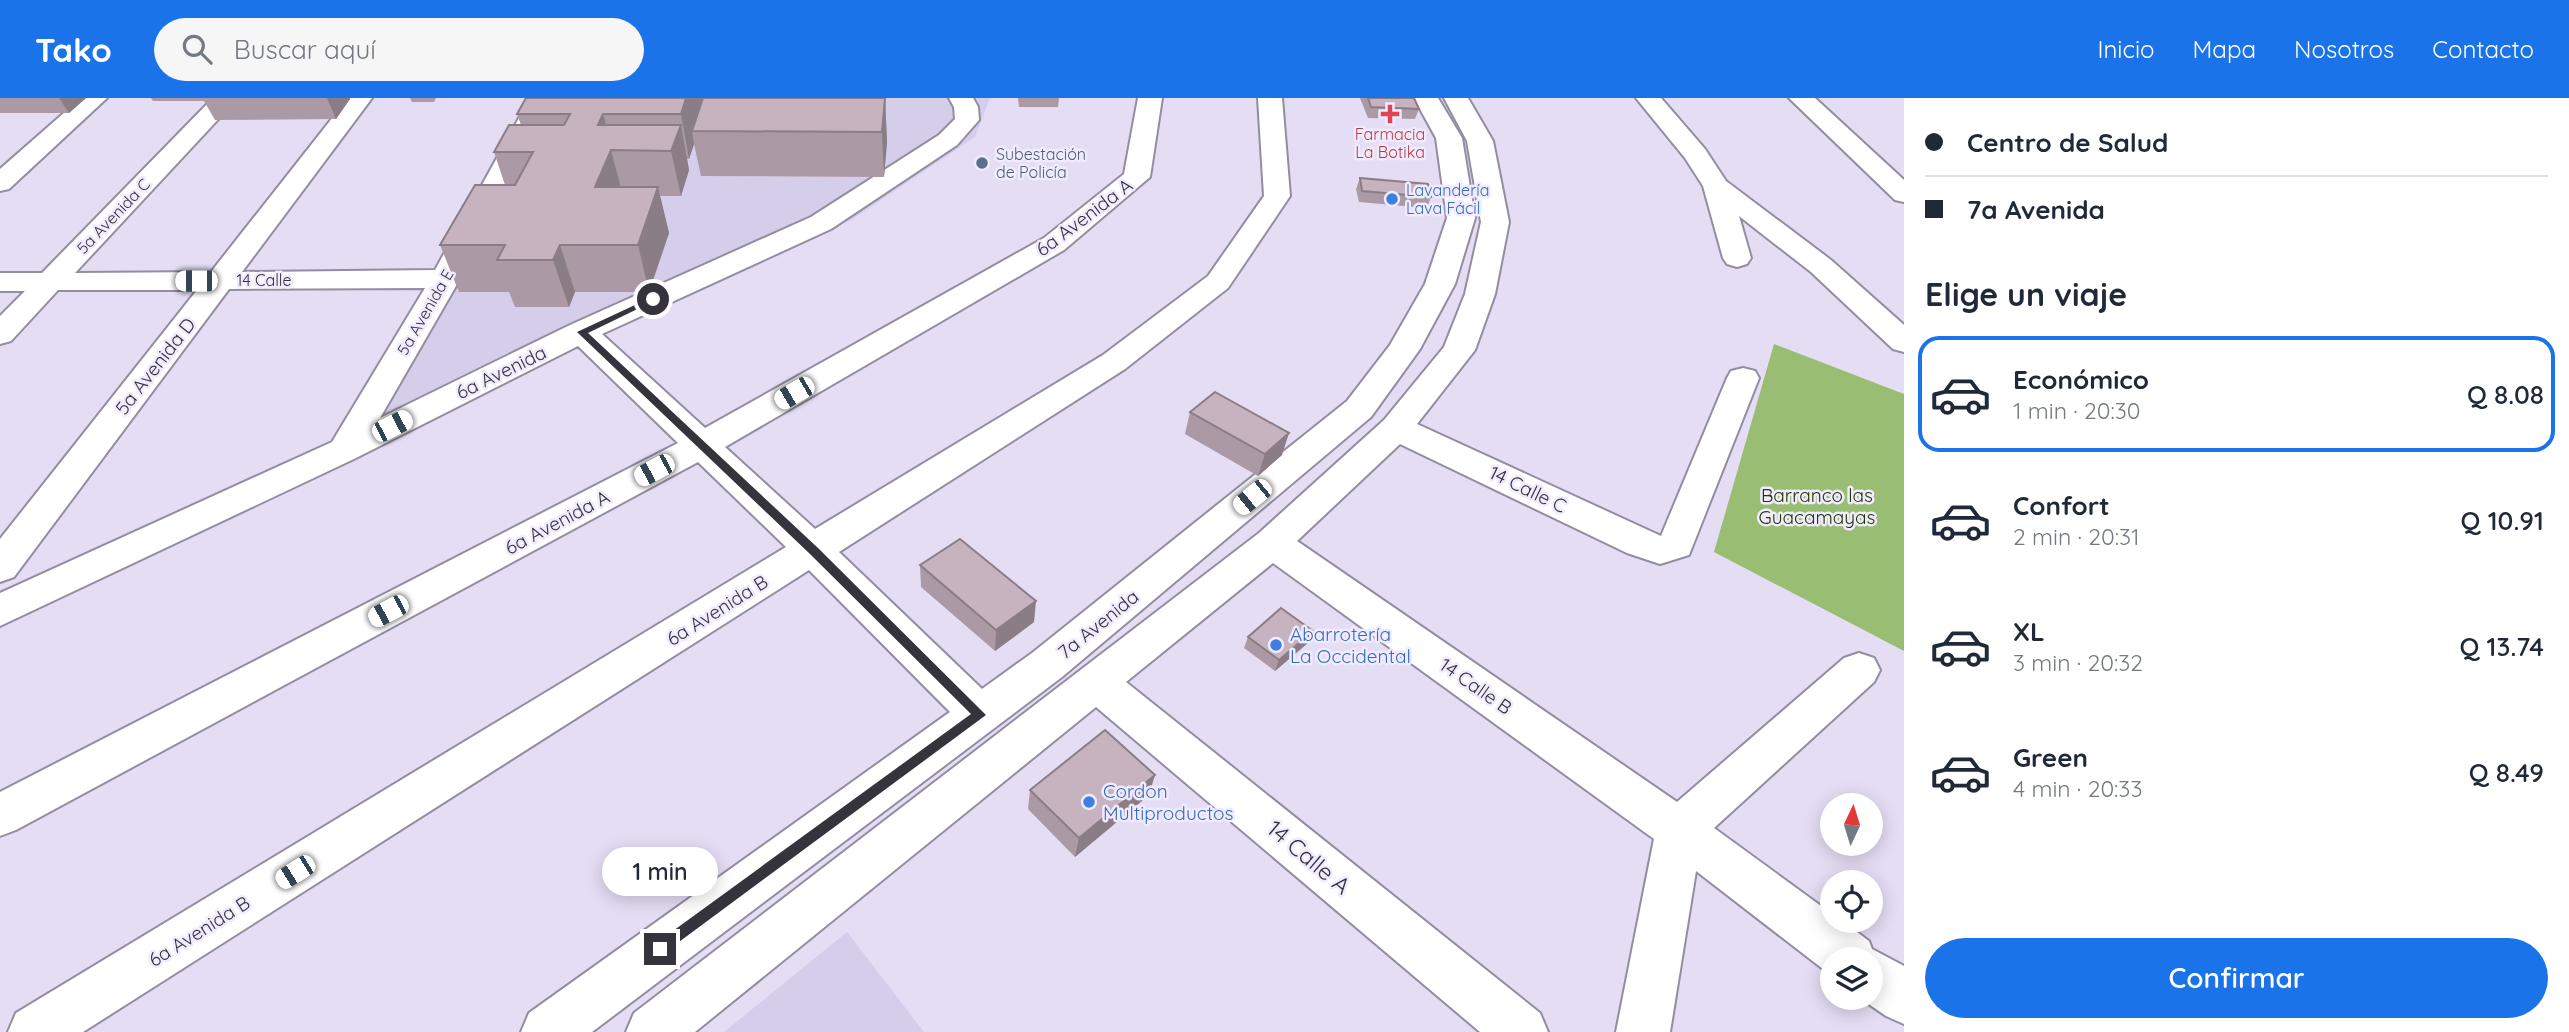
<!DOCTYPE html>
<html lang="es">
<head>
<meta charset="utf-8">
<style>
  :root { --surface:#fff; --page:#f6f6f7; --text:#1f2937; --muted:#747a83; --line:#e0e1e3; --accent:#1a73e8 }
  body { margin:0; font-family:Quicksand,sans-serif; background:var(--page); color:var(--text); height:100vh; display:flex; flex-direction:column; font-size:26px; white-space:nowrap }
  * { box-sizing:border-box; margin:0 }
  p { font-size:23px; color:var(--muted) }
  .icon { flex:none; width:38px; height:38px; fill:none; stroke:currentColor; stroke-width:2; stroke-linecap:round; stroke-linejoin:round }
  .map { position:relative; flex:1; overflow:hidden }
  .details { display:flex; flex-direction:column; background:var(--surface); width:665px }
  .details>* { flex:none }
  .top-card { display:grid; align-content:center; height:154px; padding:0 21px; background:var(--surface) }
  .needle { width:46px; rotate:4deg }
  .fabs { position:absolute; left:1820px; top:695px; display:grid; gap:14px }
  .fabs a { display:grid; place-items:center; width:63px; height:63px; border-radius:50%; background:var(--surface); box-shadow:0 4px 18px #0003; font-size:35px }
  .end { position:absolute; width:32px; height:32px; margin:-16px; border:9px solid #35333c; background:#fff; box-shadow:0 0 0 4px #fff }
  .from { border-radius:50% }
  .bubble { position:absolute; height:49px; border-radius:24px; background:var(--surface); box-shadow:0 4px 18px #0003; font-size:23px; font-weight:600; line-height:49px; text-align:center }
  .car { position:absolute; width:21px; height:42px; margin:-21px -10px; border-radius:9px; box-shadow:0 0 5px 2px #0007; background:linear-gradient(#fff 24%,#345 0 40%,#fff 0 76%,#345 0 86%,#fff 0) }
  .top-card b { display:flex; align-items:center; gap:24px; height:66px; font-size:26px }
  .top-card b+b { border-top:2px solid var(--line) }
  .top-card i { width:18px; height:18px; background:var(--text) }
  ul { padding:0; list-style:none }
  li { display:flex; align-items:center; gap:21px; height:116px; margin:0 14px 10px; padding:0 7px; border:4px solid transparent; border-radius:21px }
  li div { flex:1 }
  li b { display:block; font-size:26px }
  li em { font-style:normal; font-weight:600 }
  li.current { border-color:var(--accent) }
  li>.icon { width:63px; height:63px; stroke-width:1.5 }
  h2 { padding:0 21px; font-size:32px; line-height:84px }
  .action { display:flex; gap:14px; margin-top:auto; padding:14px 21px }
  .action a { flex:1; height:80px; border-radius:42px; background:var(--accent); color:#fff; font-size:28px; font-weight:600; line-height:80px; text-align:center }
  header { display:flex; align-items:center; gap:42px; box-sizing:border-box; height:98px; padding:0 35px; background:var(--accent); color:#fff }
  header strong { font-size:33px }
  nav { display:flex; gap:38px; margin-inline-start:auto; font-size:24px }
  .search { width:490px; height:63px; background:var(--page); display:flex; align-items:center; gap:18px; box-sizing:border-box; padding:0 24px; border-radius:38px; color:var(--muted); font-size:26px }
  main { display:flex; flex:1; min-height:0 }
  .map>svg:first-child { display:block }
</style>
</head>
<body>
<header>
<strong>Tako</strong>
<div class="search"><svg class="icon" aria-label="search" viewBox="0 0 24 24"><circle cx="10" cy="10" r="6"/><path d="M15 15l6 6"/></svg>Buscar aquí</div>
<nav><a>Inicio</a><a>Mapa</a><a>Nosotros</a><a>Contacto</a></nav>
</header>
<main>
<div class="map">
<svg width="1904" height="934" viewBox="0 0 1904 934">
  <rect width="100%" height="100%" fill="#e4ddf4"/>
  <g fill="#d5ceea">
    <path d="M554 0H990L975 39 853 121 349 345Z"/>
    <path d="M847 834 924 934H724Z"/>
  </g>
  <path fill="#99bd72" d="M1774 246 1904 296V553L1714 454Z"/>
  <g fill="none" stroke-linecap="round" stroke-linejoin="round">
    <defs>
      <g id="minor">
        <path d="M81 0H107L9 91 0 93V71Z"/>
        <path d="M213 0H238L75 175 211 174 348 0H372L242 174 435 172 530 0H554L460 181 380 320 570 227 811 119 939 37 955 21 954 9 949 0H973L978 9 979 22 957 47 831 131 602 236 705 330 1044 140 1124 76 1138 0H1162L1150 79 1064 152 725 349 815 431 1103 257 1208 178 1264 98 1258 0H1282L1290 98 1228 190 1125 271 839 454 982 591 1032 555 1347 303 1390 247 1425 186 1447 120 1436 40 1414 0H1438L1462 40 1475 120 1455 186 1420 251 1371 319 1062 579 592 934H521L529 915 950 614 809 472 83 934H8L16 915 786 449 698 364 16 732 0 738V694L678 345 578 248 356 360 0 528V495L332 344 425 190 229 191 14 479 0 484V441L197 192H58L11 243 0 246V218L25 193H0V175H42Z"/>
        <path d="M1444 0H1468L1493 43 1509 124 1495 196 1475 252 1417 326 1661 438 1727 280 1731 273 1743 270 1755 273 1759 280 1689 457 1660 466 1627 455 1400 346 1297 443 1677 704 1844 560 1859 555 1874 560 1880 572 1874 584 1714 730 1832 816V822H1841L1869 843 1872 851 1904 868V926L1886 918 1860 900H1871V861H1832V878L1696 773 1670 934H1616L1654 741 1273 465 1126 584 1540 915 1548 934H1480L1096 609 695 934H626L634 915 1259 435 1384 322 1444 249 1465 196 1481 124 1467 43Z"/>
        <path d="M1636 0H1661L1705 51 1726 83 1831 162 1904 227V254L1893 251 1811 174 1739 118 1751 160 1747 166 1737 169 1727 166 1723 160 1703 88 1685 60Z"/>
        <path d="M1789 0H1815L1904 82V104L1895 102Z"/>
      </g>
    </defs>
    <use href="#minor" stroke="#938da1" stroke-width="4"/>
    <use href="#minor" fill="#fff" fill-rule="evenodd"/>
  </g>
  <g fill="#ab99a5">
    <path d="M0 0H86L69 15H0Z"/>
    <path d="M151 0H350V1L336 21 215 22 204 3H153Z"/>
    <path d="M410 0H436L434 4H412Z"/>
    <path d="M885 0 887 44 884 79 701 78 694 46 689 61H687L689 72 681 98H660L669 135 649 194H575L569 209H515L509 194H459L440 147 505 87 494 54 521 27 517 16Z"/>
    <path d="M1018 0H1059L1058 9H1019Z"/>
    <path d="M1360 0H1414L1419 11 1415 21 1368 20Z"/>
    <path d="M1360 80 1431 99 1427 110 1359 104 1356 91Z"/>
    <path d="M1190 314 1282 357 1258 378 1185 336Z"/>
    <path d="M920 467 1034 524 995 553 921 489Z"/>
    <path d="M1313 533 1309 544 1275 573 1244 550 1248 539Z"/>
    <path d="M1030 692 1149 697 1075 759 1028 711Z"/>
  </g>
  <g fill="#8b7d86">
    <path d="M59 0H86L69 15Z"/>
    <path d="M327 0H350V1L336 21Z"/>
    <path d="M686 0H704L692 33 694 46 689 61 681 16Z"/>
    <path d="M885 0 887 44 884 79 882 34Z"/>
    <path d="M603 16 613 52H611L623 98 595 89 598 27Z"/>
    <path d="M681 27 689 72 681 98 671 53Z"/>
    <path d="M658 89 669 135 649 194 638 147Z"/>
    <path d="M560 147 575 194 569 209 553 162Z"/>
    <path d="M1289 335 1282 357 1258 378 1265 356Z"/>
    <path d="M1036 503 1034 524 995 553 996 532Z"/>
    <path d="M1313 533 1309 544 1275 573 1279 562Z"/>
    <path d="M1155 677 1149 697 1075 759 1079 740Z"/>
  </g>
  <g fill="#c7b2c0" stroke="#8b7d86" stroke-width="2">
    <path d="M526 0H686L681 16H603L598 27H681L671 53 611 52 595 89H658L638 147H560L553 162H497L505 147H440L475 87H515L533 54H494L509 27H564L570 16H517Z"/>
    <path d="M703 0H885L882 34 692 33Z"/>
    <path d="M1368 0H1414L1419 11 1371 9Z"/>
    <path d="M1360 80 1428 86 1431 99 1362 93Z"/>
    <path d="M1215 294 1289 335 1265 356 1190 314Z"/>
    <path d="M960 441 1036 503 996 532 920 467Z"/>
    <path d="M1281 510 1313 533 1279 562 1248 539Z"/>
    <path d="M1105 632 1155 677 1079 740 1030 692Z"/>
  </g>
  <path fill="#35333c" d="M650 200 658 201 588 235 818 450 986 617 660 858 655 856 653 851 655 846 971 616 810 456 577 234Z"/>
  <path fill="#e0444e" stroke="#f0ebfe" stroke-width="2.5" d="M1386.5 5.5h7v7h7v7h-7v7h-7v-7h-7v-7h7z"/>
  <circle fill="#5c6f8a" stroke="#f0ebfe" stroke-width="2.5" cx="982" cy="65" r="7"/>
  <g fill="#3f7fe0" stroke="#f0ebfe" stroke-width="2.5">
    <circle cx="1392" cy="101" r="7"/>
    <circle cx="1276" cy="547" r="7"/>
    <circle cx="1089" cy="704" r="7"/>
  </g>
  <g text-anchor="middle" dominant-baseline="central" stroke-width="5" stroke-linejoin="round" paint-order="stroke">
    <g font-size="16" fill="#be3a42" stroke="#f0ebfe">
      <text x="1390" y="36">Farmacia<tspan x="1390" dy="18">La Botika</tspan></text>
    </g>
    <g font-size="16" fill="#4e5e75" stroke="#f0ebfe" text-anchor="start">
      <text x="996" y="56">Subestación<tspan x="996" dy="18">de Policía</tspan></text>
    </g>
    <g font-size="16" fill="#366cbe" stroke="#f0ebfe" text-anchor="start">
      <text x="1406" y="92">Lavandería<tspan x="1406" dy="18">Lava Fácil</tspan></text>
    </g>
    <g font-size="16" fill="#35333c" stroke="#f0ebfe">
      <text transform="translate(113 118) rotate(-46)">5a Avenida C</text>
      <text x="264" y="182">14 Calle</text>
      <text transform="translate(425 214) rotate(-60)">5a Avenida E</text>
    </g>
    <g font-size="19" fill="#35333c" stroke="#f0ebfe">
      <text transform="translate(1084 119) rotate(-37)">6a Avenida A</text>
      <text transform="translate(155 268) rotate(-52)">5a Avenida D</text>
      <text transform="translate(501 274) rotate(-26)">6a Avenida</text>
      <text transform="translate(1528 391) rotate(26)">14 Calle C</text>
      <text transform="translate(557 424) rotate(-28)">6a Avenida A</text>
      <text transform="translate(717 512) rotate(-32)">6a Avenida B</text>
      <text transform="translate(1098 526) rotate(-39)">7a Avenida</text>
      <text transform="translate(1476 588) rotate(35)">14 Calle B</text>
      <text transform="translate(199 833) rotate(-32)">6a Avenida B</text>
    </g>
    <g font-size="19" fill="#223800" stroke="#f0ebfe">
      <text x="1817" y="397">Barranco las<tspan x="1817" dy="22">Guacamayas</tspan></text>
    </g>
    <g font-size="19" fill="#366cbe" stroke="#f0ebfe" text-anchor="start">
      <text x="1290" y="536">Abarrotería<tspan x="1290" dy="22">La Occidental</tspan></text>
      <text x="1103" y="693">Cordon<tspan x="1103" dy="22">Multiproductos</tspan></text>
    </g>
    <g font-size="23" fill="#35333c" stroke="#f0ebfe">
      <text transform="translate(1309 759) rotate(40)">14 Calle A</text>
    </g>
  </g>
</svg>
<div class="fabs">
<a><svg class="needle" viewBox="-14 -14 28 28"><path d="M0-13l5 13h-10z" fill="#e53935"/><path d="M0 13l5-13h-10z" fill="#747a83"/></svg></a>
<a><svg class="icon" aria-label="locate" viewBox="0 0 24 24"><circle cx="12" cy="12" r="6"/><path d="M12 2v4M12 18v4M2 12h4M18 12h4"/></svg></a>
<a><svg class="icon" aria-label="layers" viewBox="0 0 24 24"><path d="M12 4l9 5-9 5-9-5zM3 14l9 5 9-5"/></svg></a>
</div>
<i class="end from" style="left:653px;top:201px"></i>
<i class="end" style="left:660px;top:851px"></i>
<div class="bubble" style="left:602px;top:749px;width:116px">1 min</div>
<i class="car" style="left:196px;top:183px;rotate:270deg"></i>
<i class="car" style="left:794px;top:295px;rotate:240deg"></i>
<i class="car" style="left:392px;top:328px;rotate:63deg"></i>
<i class="car" style="left:654px;top:372px;rotate:242deg"></i>
<i class="car" style="left:1252px;top:399px;rotate:231deg"></i>
<i class="car" style="left:388px;top:513px;rotate:242deg"></i>
<i class="car" style="left:295px;top:774px;rotate:238deg"></i>
</div>
<section class="details">
<div class="top-card">
<b><i class="from"></i>Centro de Salud</b>
<b><i></i>7a Avenida</b>
</div>
<h2>Elige un viaje</h2>
<ul>
<li class="current"><svg class="icon" aria-label="car" viewBox="0 0 24 24"><path d="M5 17H2v-5l4-1 3-4h7l3 4 3 1v5h-3M9 17h6M6 11h13"/><circle cx="7" cy="17" r="2"/><circle cx="17" cy="17" r="2"/></svg><div><b>Económico</b><p>1 min · 20:30</p></div><em>Q 8.08</em></li>
<li><svg class="icon" aria-label="car" viewBox="0 0 24 24"><path d="M5 17H2v-5l4-1 3-4h7l3 4 3 1v5h-3M9 17h6M6 11h13"/><circle cx="7" cy="17" r="2"/><circle cx="17" cy="17" r="2"/></svg><div><b>Confort</b><p>2 min · 20:31</p></div><em>Q 10.91</em></li>
<li><svg class="icon" aria-label="car" viewBox="0 0 24 24"><path d="M5 17H2v-5l4-1 3-4h7l3 4 3 1v5h-3M9 17h6M6 11h13"/><circle cx="7" cy="17" r="2"/><circle cx="17" cy="17" r="2"/></svg><div><b>XL</b><p>3 min · 20:32</p></div><em>Q 13.74</em></li>
<li><svg class="icon" aria-label="car" viewBox="0 0 24 24"><path d="M5 17H2v-5l4-1 3-4h7l3 4 3 1v5h-3M9 17h6M6 11h13"/><circle cx="7" cy="17" r="2"/><circle cx="17" cy="17" r="2"/></svg><div><b>Green</b><p>4 min · 20:33</p></div><em>Q 8.49</em></li>
</ul>
<div class="action"><a>Confirmar</a></div>
</section>
</main>
</body>
</html>
